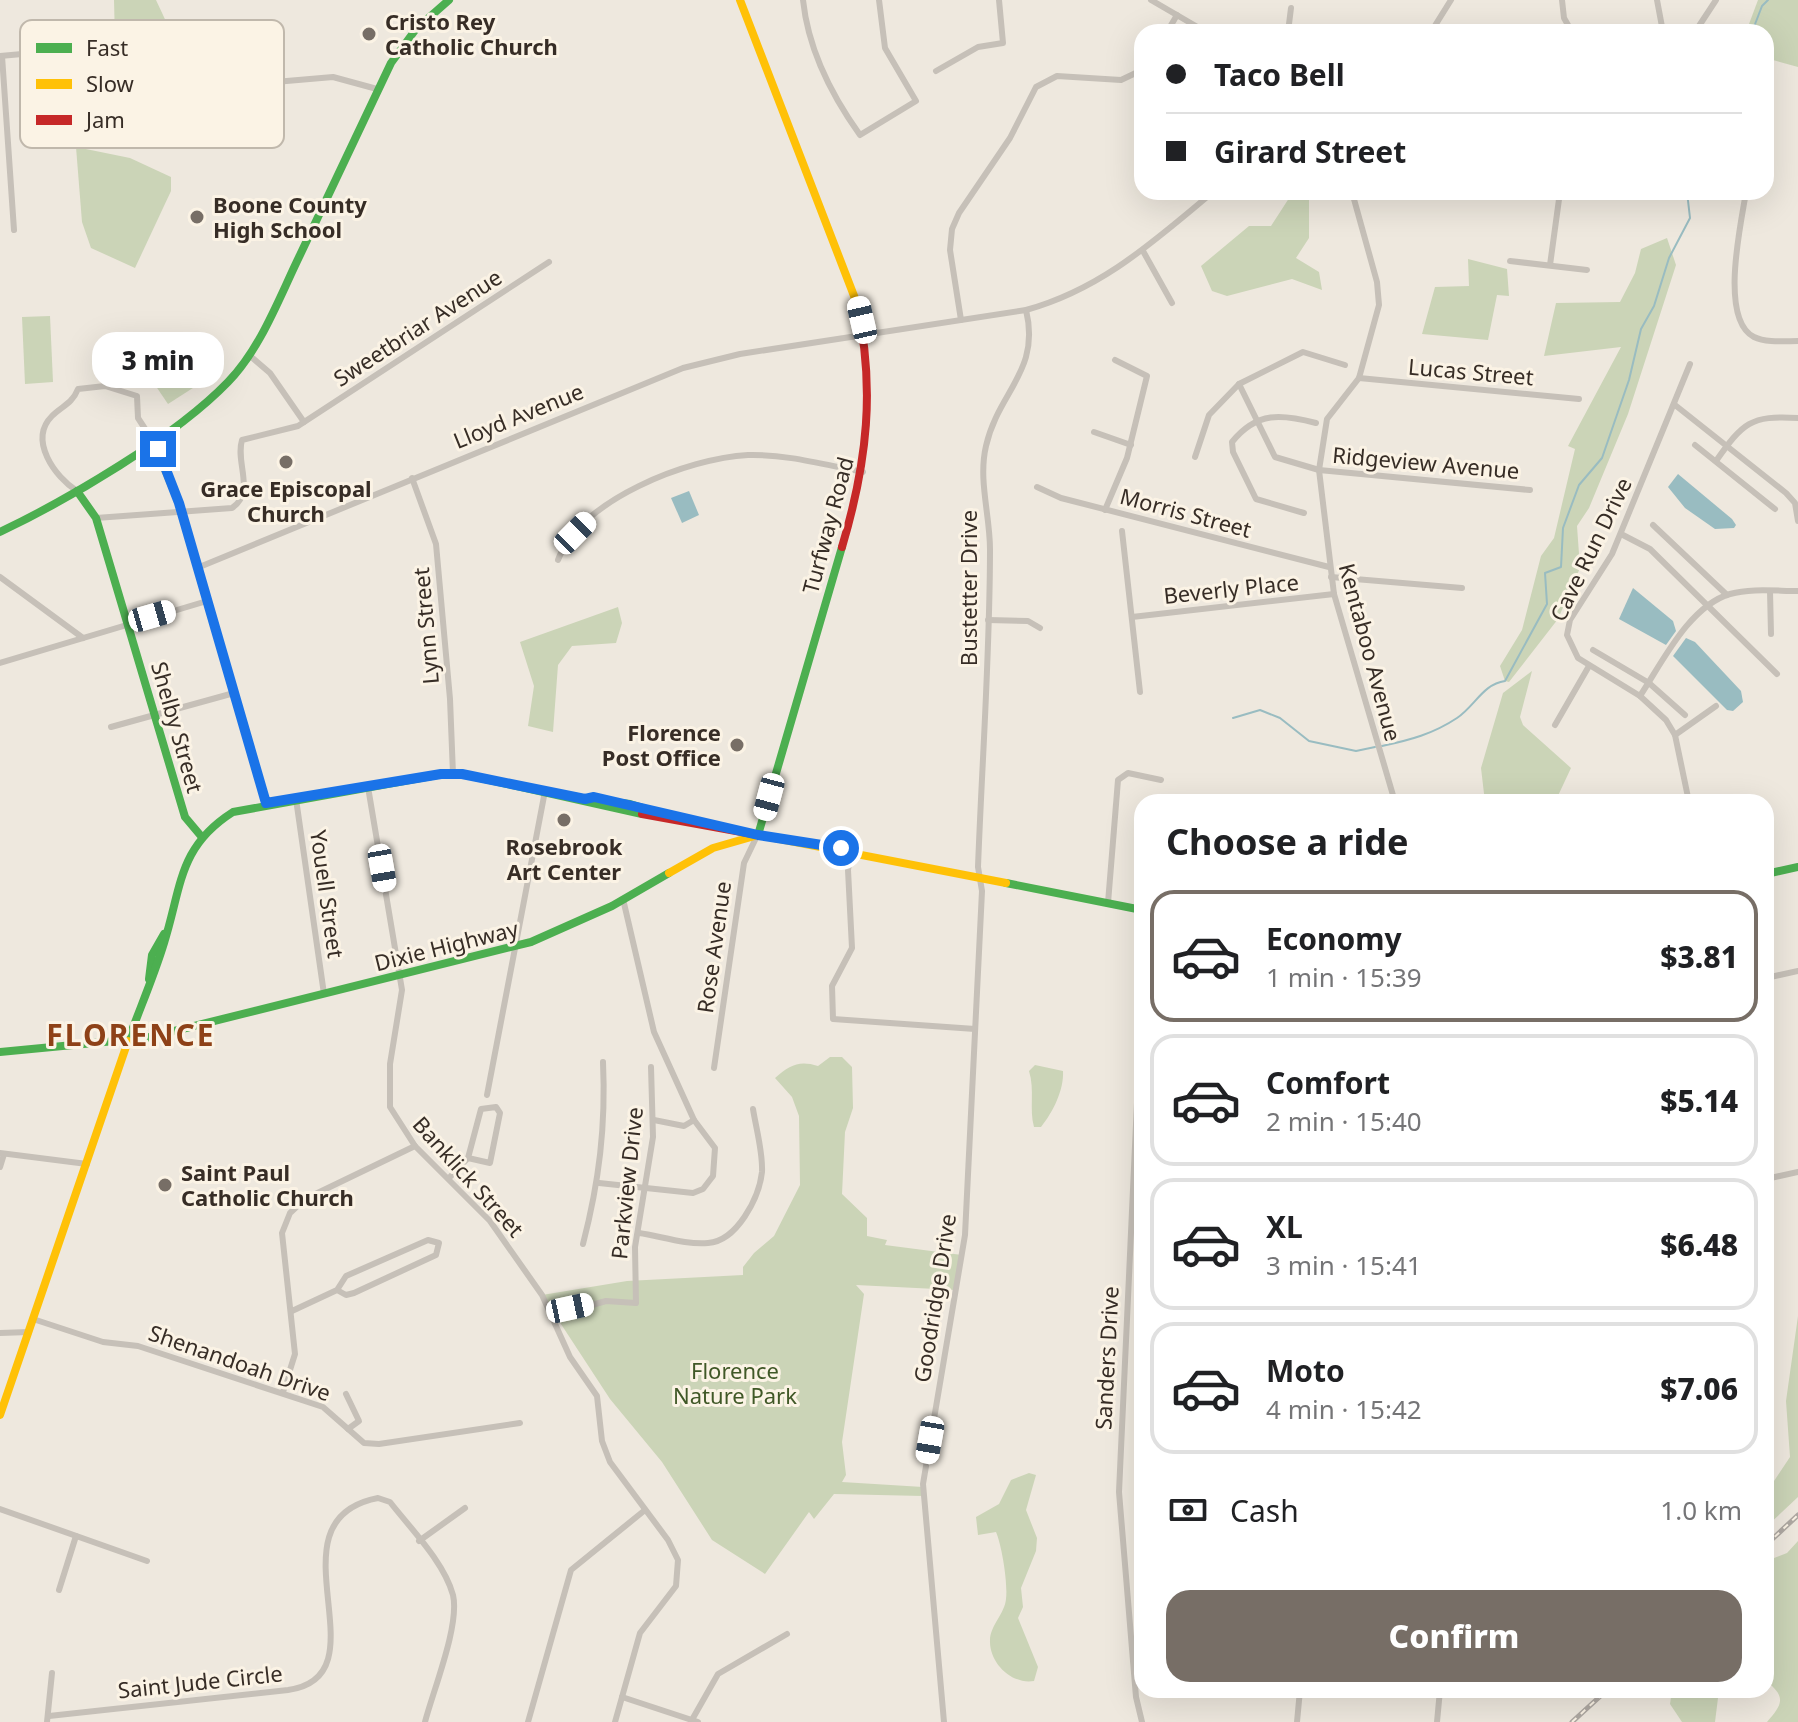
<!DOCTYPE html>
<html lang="en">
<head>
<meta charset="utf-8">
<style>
  :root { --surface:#fff; --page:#f2f2f2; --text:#202124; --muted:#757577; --line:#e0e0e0; --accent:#776e66 }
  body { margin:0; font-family:"Noto Sans",sans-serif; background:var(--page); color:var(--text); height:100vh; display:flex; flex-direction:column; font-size:30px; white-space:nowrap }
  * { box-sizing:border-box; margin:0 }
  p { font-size:26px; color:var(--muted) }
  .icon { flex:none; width:44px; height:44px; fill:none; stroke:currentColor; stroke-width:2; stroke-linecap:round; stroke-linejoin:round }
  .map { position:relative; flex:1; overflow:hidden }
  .side { position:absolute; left:1134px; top:794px; width:640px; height:904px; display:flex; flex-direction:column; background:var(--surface); border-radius:24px; box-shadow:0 8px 32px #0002 }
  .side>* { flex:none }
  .top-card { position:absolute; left:1134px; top:24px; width:640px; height:176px; border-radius:24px; box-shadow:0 8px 32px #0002; display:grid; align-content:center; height:176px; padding:0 32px; background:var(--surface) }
  .end { position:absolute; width:36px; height:36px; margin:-18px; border:10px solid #1a73e8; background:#fff; box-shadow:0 0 0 4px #fff }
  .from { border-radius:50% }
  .bubble { position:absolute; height:56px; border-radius:24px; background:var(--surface); box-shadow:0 8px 32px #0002; font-size:26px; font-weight:800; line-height:56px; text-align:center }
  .car { position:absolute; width:24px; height:48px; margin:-24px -12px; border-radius:10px; box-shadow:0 0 6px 2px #0007; background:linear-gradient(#fff 24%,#345 0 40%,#fff 0 76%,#345 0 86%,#fff 0) }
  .top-card b { display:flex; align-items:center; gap:28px; height:76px; font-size:30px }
  .top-card b+b { border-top:2px solid var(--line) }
  .top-card i { width:20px; height:20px; background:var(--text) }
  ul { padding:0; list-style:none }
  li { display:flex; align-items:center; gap:24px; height:132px; margin:0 16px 12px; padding:0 16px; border:4px solid var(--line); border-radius:24px }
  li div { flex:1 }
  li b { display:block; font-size:30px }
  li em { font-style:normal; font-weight:800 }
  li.selected { border-color:var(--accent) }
  li>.icon { width:72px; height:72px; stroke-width:1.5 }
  h2 { padding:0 32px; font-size:36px; line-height:96px }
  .pay { display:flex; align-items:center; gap:20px; height:88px; padding:0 32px; font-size:30px }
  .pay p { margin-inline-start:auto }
  .button { display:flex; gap:16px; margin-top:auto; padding:16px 32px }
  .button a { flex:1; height:92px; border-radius:24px; background:var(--accent); color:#fff; font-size:32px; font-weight:800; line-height:92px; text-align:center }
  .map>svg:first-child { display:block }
</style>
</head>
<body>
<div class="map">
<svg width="1798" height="1722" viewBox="0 0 1798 1722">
  <rect width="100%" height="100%" fill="#eee8de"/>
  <g fill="#cbd4b7">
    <path d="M114 0H156L170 30V42L115 41Z"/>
    <path d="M1758 0H1798V67L1766 58V32H1746Z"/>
    <path d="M76 147 130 158 171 177V191L135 268 91 248 82 222Z"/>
    <path d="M1293 192H1309V238L1296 258 1319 272 1322 290 1292 279 1227 296 1212 291 1201 266 1249 226H1271Z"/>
    <path d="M1667 238 1676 265 1628 414 1589 508 1577 526 1580 568 1558 619 1509 682 1505 681 1500 666 1522 630 1541 556 1554 538 1575 449 1568 446 1621 347 1544 356 1556 303 1620 302 1635 273 1641 249Z"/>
    <path d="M1468 259 1507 269 1509 296 1497 295 1488 340 1422 334 1435 287 1469 286Z"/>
    <path d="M50 316 53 382 25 384 22 317Z"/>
    <path d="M179 360 196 386 168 404 151 379Z"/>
    <path d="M618 607 622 623 616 643 572 646 558 665 553 732 528 726 534 686 520 642Z"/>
    <path d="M1532 671 1520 717 1523 725 1571 768 1556 800 1485 802 1481 768 1503 693Z"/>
    <path d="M830 1057H842L852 1067 853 1108 845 1132 842 1194 867 1218V1236L887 1240 885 1245 962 1255 956 1290 856 1285 864 1294 842 1442 846 1475 842 1482 923 1487V1496L834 1494 814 1519 809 1512 765 1574 712 1540 662 1462 610 1399 542 1295 627 1281 743 1275V1267L754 1253 774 1236 800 1185 799 1116 792 1097 775 1078C790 1065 799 1060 818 1066Z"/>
    <path d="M1035 1065 1063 1071C1064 1090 1053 1112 1041 1127H1034C1029 1109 1035 1090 1029 1071Z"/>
    <path d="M1798 1316V1497L1766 1527V1493L1790 1457 1786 1401Z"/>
    <path d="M1029 1473 1036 1475 1026 1510 1037 1538 1036 1551 1021 1588 1023 1607 1018 1618 1038 1667 1034 1681C1012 1685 989 1663 990 1640 990 1626 1005 1613 1006 1599 1008 1584 1002 1546 996 1532L978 1535 976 1517 999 1504 1011 1480Z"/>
    <path d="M1798 1541V1722H1767C1782 1705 1787 1697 1766 1681V1561L1787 1553Z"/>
    <path d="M1681 1690H1719L1715 1722H1682L1670 1704 1671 1697Z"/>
  </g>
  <g fill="#99bcc1">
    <path d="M1678 474 1732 519 1736 525 1734 528 1715 529 1685 508 1668 487Z"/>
    <path d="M689 491 699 515 682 523 671 498Z"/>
    <path d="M1633 588 1673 621 1676 631 1666 645 1619 619Z"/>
    <path d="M1686 638 1695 642 1741 691 1743 702 1733 711 1727 710 1673 656Z"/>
  </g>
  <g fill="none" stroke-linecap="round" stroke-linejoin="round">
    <g stroke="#99bcc1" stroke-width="2">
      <path d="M1752 32 1762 6 1768 0"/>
      <path d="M1233 718 1260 710 1280 718 1309 741 1356 751 1375 747"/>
      <path d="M1382 746C1410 740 1433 734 1457 718 1475 706 1483 684 1505 681L1547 604 1545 573 1561 567 1563 528 1579 485 1602 458 1629 380 1641 329 1654 306 1669 258 1690 218 1687 192"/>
    </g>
    <g stroke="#c6c0b8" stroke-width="6">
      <path d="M803 0C808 48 832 96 860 135L916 101 885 48 879 0"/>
      <path d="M1151 0 1206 32"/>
      <path d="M1562 0 1564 18 1572 32"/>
      <path d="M1657 0 1663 32"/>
      <path d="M1167 32 1177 15"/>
      <path d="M1288 32 1291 8"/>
      <path d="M1431 32 1451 0"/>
      <path d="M1695 32 1716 0"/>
      <path d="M0 56 66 50"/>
      <path d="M2 56 14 230"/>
      <path d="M936 71 978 47 1003 43 999 0"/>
      <path d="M258 75 275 82 333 77 377 89"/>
      <path d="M1352 192 1377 282 1379 305 1359 378 1327 419 1319 470 1334 594 1395 802"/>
      <path d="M1746 192C1741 224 1719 319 1754 337 1766 343 1785 341 1798 341"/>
      <path d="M1143 251 1172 303"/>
      <path d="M1510 261 1587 270"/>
      <path d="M1550 265 1560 192"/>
      <path d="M961 320 950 250 952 229 959 213 1010 138 1036 87 1057 76 1121 80 1142 70"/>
      <path d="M249 355 270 373 304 422"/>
      <path d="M1359 378 1579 399"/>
      <path d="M1239 384 1275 457 1319 470 1530 490"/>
      <path d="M1675 405 1786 493 1795 503 1798 521"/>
      <path d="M1094 432 1131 445"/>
      <path d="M1695 445 1775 509"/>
      <path d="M1195 457 1209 415 1239 384 1303 352 1345 365"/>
      <path d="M1716 461C1743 423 1750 415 1798 418"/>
      <path d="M412 478 436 544 450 699 453 774"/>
      <path d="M1037 487 1061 498 1329 567"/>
      <path d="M77 491C55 477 28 440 52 416 62 406 72 404 78 389L105 386 137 396 138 418 153 441"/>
      <path d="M1105 510 1127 458 1147 376 1115 360"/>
      <path d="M1304 513 1256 499 1233 452 1232 442C1257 411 1282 414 1316 423"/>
      <path d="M96 518 232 508C256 492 235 463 242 440L298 426 549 262"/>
      <path d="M1653 525 1727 595"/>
      <path d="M1122 531 1140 692"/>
      <path d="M1621 534 1650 549 1777 674"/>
      <path d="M558 560C579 500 689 458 748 455 786 454 825 465 863 472"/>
      <path d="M197 568 683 368 740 354 1026 310C1102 289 1154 241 1213 192"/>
      <path d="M0 577 83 638"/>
      <path d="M1331 577 1462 588"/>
      <path d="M1770 591 1771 634"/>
      <path d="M1132 617 1334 594"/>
      <path d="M988 620 1028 621 1040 628"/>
      <path d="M1593 650 1649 683 1685 715"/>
      <path d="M0 663 207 601"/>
      <path d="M1640 696C1662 663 1689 606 1730 594 1751 588 1776 591 1798 591"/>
      <path d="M1555 725 1589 666"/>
      <path d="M111 727 234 693"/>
      <path d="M1675 735 1716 706"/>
      <path d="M368 787 402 990 390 1064V1107L415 1146 490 1221 542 1295 570 1357 597 1396 602 1441 610 1462 668 1540 678 1560 676 1586 640 1633 615 1722"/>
      <path d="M296 799 324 994"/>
      <path d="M1231 802V799L1248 802"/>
      <path d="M1689 802 1675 735 1666 720 1640 696 1578 658 1567 635 1570 620 1612 554 1690 364"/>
      <path d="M851 851 848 870 852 948 832 986 833 1019 975 1029"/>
      <path d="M1108 903 1118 780 1128 773 1161 780"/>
      <path d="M1766 978 1798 971"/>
      <path d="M714 1068 744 863 756 838"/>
      <path d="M487 1095 545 791"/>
      <path d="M654 1120 684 1126 694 1120"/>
      <path d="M0 1153 87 1164"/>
      <path d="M0 1167 4 1154"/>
      <path d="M449 1178 468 1158 481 1109 496 1107 500 1113 490 1163 468 1158"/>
      <path d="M1766 1179 1798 1172"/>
      <path d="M599 1183 693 1193 703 1189 713 1176 715 1148 694 1120 654 1032 623 899"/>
      <path d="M639 1233C660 1236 686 1245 708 1243 737 1241 759 1198 762 1172 763 1152 756 1128 753 1109"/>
      <path d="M583 1244C599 1182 606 1126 603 1062"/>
      <path d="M292 1311 337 1290 346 1295 354 1293 436 1255 439 1243 428 1240 346 1276 337 1290"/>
      <path d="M553 1316 606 1301 636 1303 635 1247 653 1137 651 1067"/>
      <path d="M33 1319 103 1342 138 1346 323 1407 364 1443 379 1444 520 1423"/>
      <path d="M0 1333 29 1332"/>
      <path d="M283 1392 295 1354 282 1233 290 1213 305 1199 415 1146"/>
      <path d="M346 1394 359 1421 348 1429"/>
      <path d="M0 1509 147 1561"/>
      <path d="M419 1541 465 1508"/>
      <path d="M59 1590 76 1536"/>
      <path d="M622 1697 698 1722"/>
      <path d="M49 1716 288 1690C389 1676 263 1520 378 1498L390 1502C411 1529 444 1562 453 1595 460 1625 433 1691 425 1722"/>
      <path d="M693 1718 718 1674 787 1634"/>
      <path d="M47 1722 52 1673"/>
      <path d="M528 1722 571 1570 645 1510"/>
      <path d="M944 1722 923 1484 965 1235 982 891 978 867C982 761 990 655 990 549 990 515 978 480 986 446 998 392 1041 371 1026 310"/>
      <path d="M1142 1722 1136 1697 1119 1492 1142 995"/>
      <path d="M1297 1722 1300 1690"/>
      <path d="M1437 1722 1440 1690"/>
    </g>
    <g stroke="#4caf50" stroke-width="8">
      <path d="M77 491 96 518 185 817 201 836"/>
      <path d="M0 532C69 499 175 437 228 382 261 348 279 298 300 255 330 191 361 127 391 63L416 29 449 0"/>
      <path d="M587 799 630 804 666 815"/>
      <path d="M758 835 842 547"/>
      <path d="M1766 874 1798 867"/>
      <path d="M1006 883 1142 910"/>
      <path d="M149 979 152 955 164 934"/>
      <path d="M128 1041C140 1008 154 976 164 943 182 886 178 847 233 812L443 774H462L642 814"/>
      <path d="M0 1052 146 1038 531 942 612 906 669 873"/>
    </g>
    <g stroke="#ffc107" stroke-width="8">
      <path d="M740 0 856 301"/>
      <path d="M153 441 179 503 266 803"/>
      <path d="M669 873 713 848 758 835 1006 883"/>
      <path d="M0 1415 128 1041"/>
    </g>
    <g stroke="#c62828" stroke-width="8">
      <path d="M842 547C867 463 876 387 856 301"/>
      <path d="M642 814 758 835"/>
    </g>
    <defs>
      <g id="rail">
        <path d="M1766 1545 1798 1515"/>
        <path d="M1572 1722 1607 1690"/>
      </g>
    </defs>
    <use href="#rail" stroke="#aea8a2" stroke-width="5"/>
    <use href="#rail" stroke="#fbf3e5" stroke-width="2" stroke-dasharray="6" stroke-linecap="butt"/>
  </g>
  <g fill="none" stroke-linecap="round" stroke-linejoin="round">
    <path stroke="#1a73e8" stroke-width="10" d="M158 449 179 503 266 803 441 774H462L585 799 594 797 758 835 841 848"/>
  </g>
  <g fill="#776e66" stroke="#fbf3e5" stroke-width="3">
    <circle cx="369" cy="34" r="8"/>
    <circle cx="197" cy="217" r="8"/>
    <circle cx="286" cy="462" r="8"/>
    <circle cx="737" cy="745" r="8"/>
    <circle cx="564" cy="820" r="8"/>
    <circle cx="165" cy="1185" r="8"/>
  </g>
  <g text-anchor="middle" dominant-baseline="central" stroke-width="6" stroke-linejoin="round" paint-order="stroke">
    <g font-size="22" font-weight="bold" fill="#372d26" stroke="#fbf3e5" text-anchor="start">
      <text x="385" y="21">Cristo Rey<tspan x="385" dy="25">Catholic Church</tspan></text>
      <text x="213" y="204">Boone County<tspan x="213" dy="25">High School</tspan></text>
      <text x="286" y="488" text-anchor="middle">Grace Episcopal<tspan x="286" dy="25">Church</tspan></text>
      <text x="721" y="732" text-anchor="end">Florence<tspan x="721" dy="25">Post Office</tspan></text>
      <text x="564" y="846" text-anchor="middle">Rosebrook<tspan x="564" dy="25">Art Center</tspan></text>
      <text x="181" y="1172">Saint Paul<tspan x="181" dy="25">Catholic Church</tspan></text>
    </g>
    <g font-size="22" fill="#372d26" stroke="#fbf3e5">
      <text transform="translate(417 327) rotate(-33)">Sweetbriar Avenue</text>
      <text transform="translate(1471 371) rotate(5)">Lucas Street</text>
      <text transform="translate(518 415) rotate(-22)">Lloyd Avenue</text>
      <text transform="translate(1426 462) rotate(5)">Ridgeview Avenue</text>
      <text transform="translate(1186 512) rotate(15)">Morris Street</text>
      <text transform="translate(827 525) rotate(-75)">Turfway Road</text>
      <text transform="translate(1590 549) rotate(-64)">Cave Run Drive</text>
      <text transform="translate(968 588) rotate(-90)">Bustetter Drive</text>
      <text transform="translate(1231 588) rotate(-6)">Beverly Place</text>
      <text transform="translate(425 626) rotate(-95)">Lynn Street</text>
      <text transform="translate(1371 652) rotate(75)">Kentaboo Avenue</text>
      <text transform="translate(178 727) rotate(74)">Shelby Street</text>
      <text transform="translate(328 894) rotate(82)">Youell Street</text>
      <text transform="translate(446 945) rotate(-14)">Dixie Highway</text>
      <text transform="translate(713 947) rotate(-82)">Rose Avenue</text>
      <text transform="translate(469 1176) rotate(48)">Banklick Street</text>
      <text transform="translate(626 1183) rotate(-84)">Parkview Drive</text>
      <text transform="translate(934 1298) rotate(-81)">Goodridge Drive</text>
      <text transform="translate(1106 1358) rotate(-87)">Sanders Drive</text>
      <text transform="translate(240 1362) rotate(19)">Shenandoah Drive</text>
      <text transform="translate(200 1681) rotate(-6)">Saint Jude Circle</text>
    </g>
    <g font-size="22" fill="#405827" stroke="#fbf3e5">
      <text x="735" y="1370">Florence<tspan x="735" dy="25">Nature Park</tspan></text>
    </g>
    <g font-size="30" font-weight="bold" letter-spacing="2" fill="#8e4117" stroke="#fbf3e5">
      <text x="131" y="1034">FLORENCE</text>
    </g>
  </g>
  <rect x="20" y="20" width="264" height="128" rx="12" fill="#fbf3e5" stroke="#c0b8ac" stroke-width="2"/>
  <rect x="36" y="43" width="36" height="10" fill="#4caf50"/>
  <rect x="36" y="79" width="36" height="10" fill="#ffc107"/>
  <rect x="36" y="115" width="36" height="10" fill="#c62828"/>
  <g font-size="22" fill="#372d26">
    <text x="86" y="56">Fast</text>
    <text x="86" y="92">Slow</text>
    <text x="86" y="128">Jam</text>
  </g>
</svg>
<i class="end from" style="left:841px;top:848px"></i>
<i class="end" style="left:158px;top:449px"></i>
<div class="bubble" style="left:92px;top:332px;width:132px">3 min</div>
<i class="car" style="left:862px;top:320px;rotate:347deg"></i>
<i class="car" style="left:575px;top:533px;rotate:45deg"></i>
<i class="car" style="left:152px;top:616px;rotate:74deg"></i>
<i class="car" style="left:769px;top:797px;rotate:195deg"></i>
<i class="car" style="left:382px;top:868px;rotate:170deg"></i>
<i class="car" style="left:570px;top:1308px;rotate:78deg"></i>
<i class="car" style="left:930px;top:1440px;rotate:190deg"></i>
<div class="top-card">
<b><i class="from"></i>Taco Bell</b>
<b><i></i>Girard Street</b>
</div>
<section class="side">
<h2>Choose a ride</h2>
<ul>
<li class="selected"><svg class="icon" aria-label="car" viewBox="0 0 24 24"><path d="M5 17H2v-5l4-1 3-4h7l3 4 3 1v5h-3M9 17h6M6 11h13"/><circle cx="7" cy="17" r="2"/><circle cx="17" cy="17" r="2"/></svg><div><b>Economy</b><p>1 min · 15:39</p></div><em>$3.81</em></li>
<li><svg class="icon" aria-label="car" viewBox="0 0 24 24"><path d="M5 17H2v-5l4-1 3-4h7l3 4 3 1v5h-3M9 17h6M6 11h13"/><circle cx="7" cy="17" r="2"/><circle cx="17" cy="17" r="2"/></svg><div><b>Comfort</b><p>2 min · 15:40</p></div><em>$5.14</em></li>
<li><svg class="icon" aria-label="car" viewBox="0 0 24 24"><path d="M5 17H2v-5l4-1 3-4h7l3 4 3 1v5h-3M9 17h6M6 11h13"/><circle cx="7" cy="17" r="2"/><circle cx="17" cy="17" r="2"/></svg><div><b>XL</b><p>3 min · 15:41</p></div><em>$6.48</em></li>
<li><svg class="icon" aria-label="car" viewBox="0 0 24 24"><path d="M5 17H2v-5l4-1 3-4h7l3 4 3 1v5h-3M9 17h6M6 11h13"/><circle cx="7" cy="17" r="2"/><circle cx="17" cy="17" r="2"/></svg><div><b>Moto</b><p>4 min · 15:42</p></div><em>$7.06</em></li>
</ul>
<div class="pay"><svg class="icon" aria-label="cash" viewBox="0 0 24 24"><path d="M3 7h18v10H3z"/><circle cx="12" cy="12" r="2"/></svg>Cash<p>1.0 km</p></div>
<div class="button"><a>Confirm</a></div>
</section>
</div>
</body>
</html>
